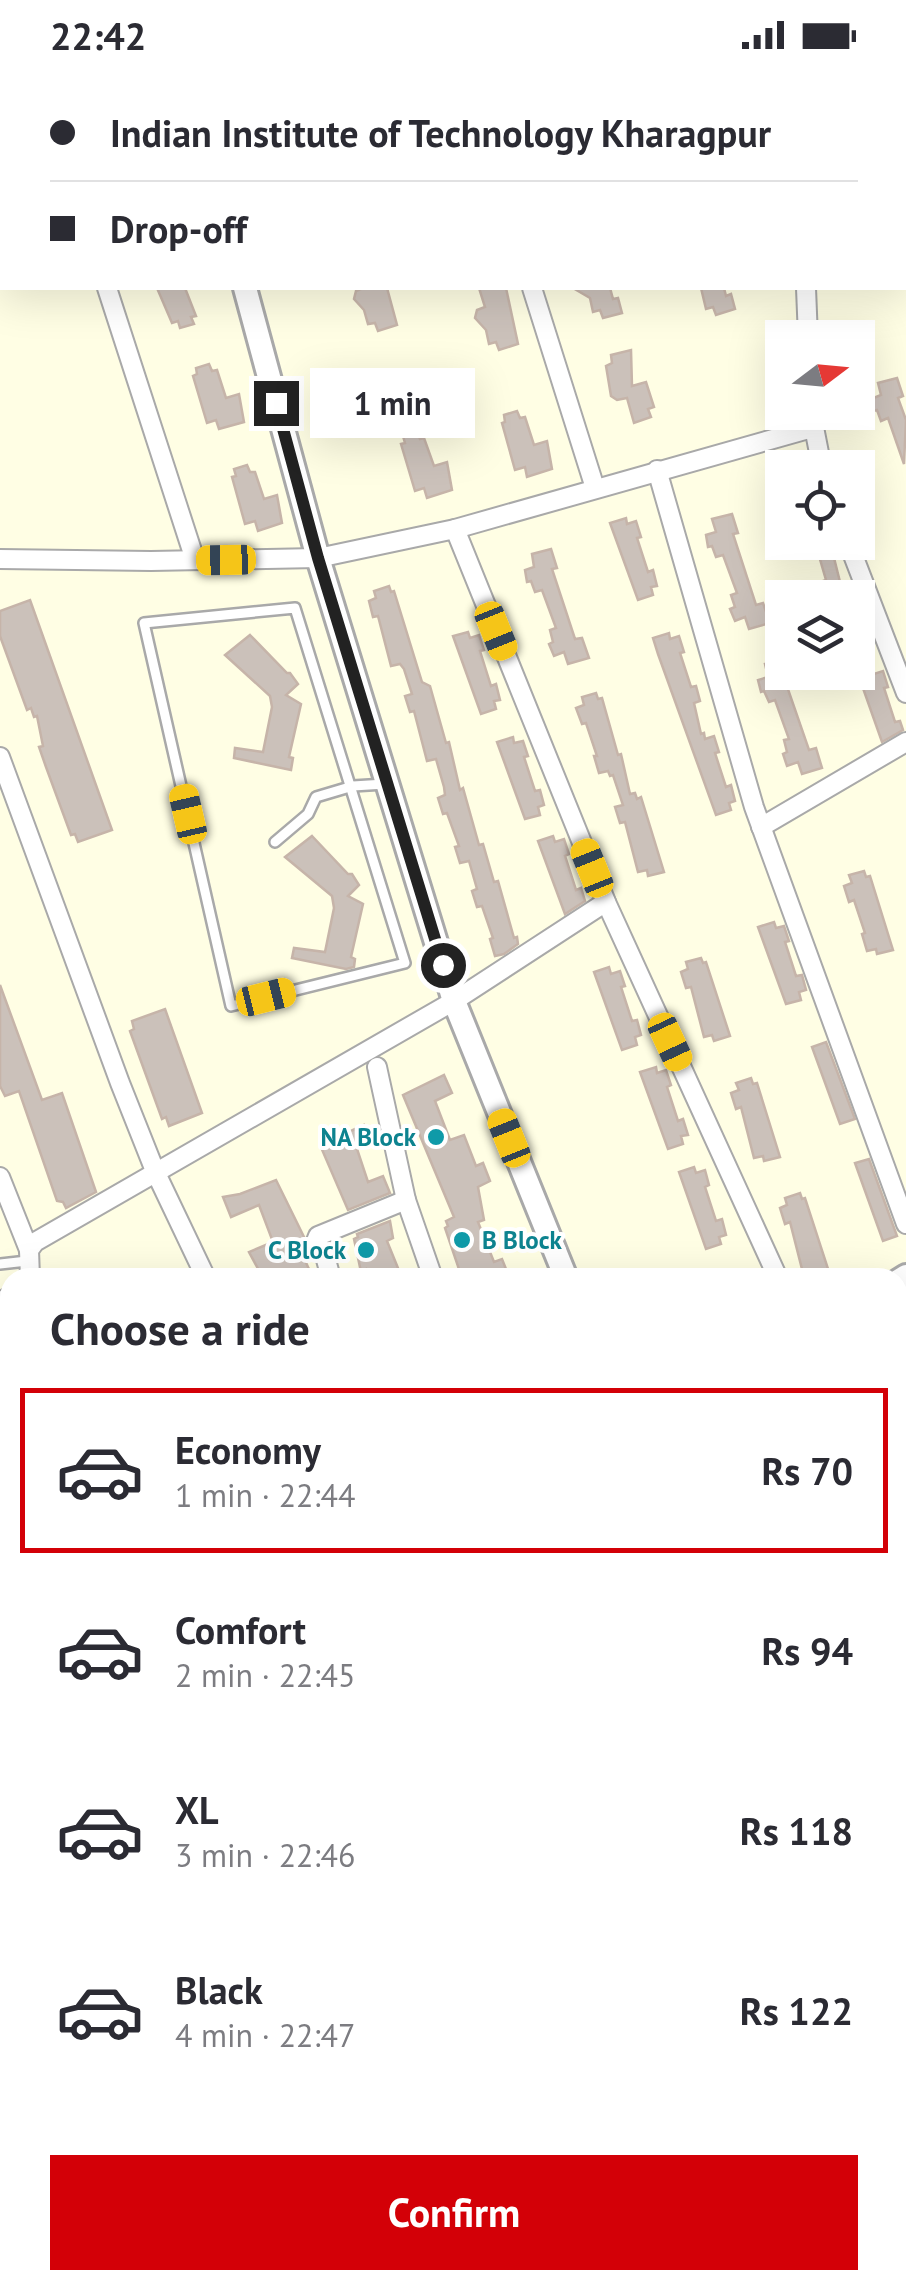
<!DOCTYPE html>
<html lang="en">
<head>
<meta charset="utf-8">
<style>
  :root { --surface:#fff; --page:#f2f2f3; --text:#2b2b33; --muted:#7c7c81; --line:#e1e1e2; --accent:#d30007 }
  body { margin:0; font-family:"PT Sans",sans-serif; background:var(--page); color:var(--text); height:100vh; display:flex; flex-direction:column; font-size:38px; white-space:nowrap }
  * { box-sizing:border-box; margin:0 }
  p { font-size:32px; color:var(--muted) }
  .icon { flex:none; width:55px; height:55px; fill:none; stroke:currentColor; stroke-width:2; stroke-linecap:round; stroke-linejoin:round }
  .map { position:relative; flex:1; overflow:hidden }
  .drawer { position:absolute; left:0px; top:1198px; width:908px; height:1022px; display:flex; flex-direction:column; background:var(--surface); border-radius:30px 30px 0 0; box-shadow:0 10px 40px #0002 }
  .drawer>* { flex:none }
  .hud { position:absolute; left:0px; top:0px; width:908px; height:220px; box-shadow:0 10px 40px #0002; display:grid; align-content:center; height:220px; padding:0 50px; background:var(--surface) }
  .needle { width:65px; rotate:74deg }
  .controls { position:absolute; left:765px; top:250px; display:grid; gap:20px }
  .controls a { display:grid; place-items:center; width:110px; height:110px; border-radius:0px; background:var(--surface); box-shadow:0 10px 40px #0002; font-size:50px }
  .end { position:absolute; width:45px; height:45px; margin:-22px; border:12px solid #222; background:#fff; box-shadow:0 0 0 5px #fff }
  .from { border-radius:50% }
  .bubble { position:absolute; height:70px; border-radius:0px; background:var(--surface); box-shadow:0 10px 40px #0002; font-size:32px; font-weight:700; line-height:70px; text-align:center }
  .car { position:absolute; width:30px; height:60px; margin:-30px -15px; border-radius:12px; box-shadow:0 0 8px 2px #0007; background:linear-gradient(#f5c518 24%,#345 0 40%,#f5c518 0 76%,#345 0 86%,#f5c518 0) }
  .hud b { display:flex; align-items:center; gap:35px; height:95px; font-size:38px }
  .hud b+b { border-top:2px solid var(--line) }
  .hud i { width:25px; height:25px; background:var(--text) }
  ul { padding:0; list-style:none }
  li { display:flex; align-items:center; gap:30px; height:165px; margin:0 20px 15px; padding:0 30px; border:5px solid transparent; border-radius:0px }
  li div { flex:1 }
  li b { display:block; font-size:38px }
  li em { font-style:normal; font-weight:700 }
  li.current { border-color:var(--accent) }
  li>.icon { width:90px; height:90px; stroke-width:1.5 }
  h2 { padding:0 50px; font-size:45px; line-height:120px }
  .primary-button { display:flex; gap:20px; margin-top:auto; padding:20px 50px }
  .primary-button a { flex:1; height:115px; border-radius:0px; background:var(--accent); color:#fff; font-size:40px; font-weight:700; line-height:115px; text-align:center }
  .status { display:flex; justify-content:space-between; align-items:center; height:70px; padding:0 50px; background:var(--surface); direction:ltr }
  .status svg { height:28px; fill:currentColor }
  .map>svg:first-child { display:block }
</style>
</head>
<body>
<div class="status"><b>22:42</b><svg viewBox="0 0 49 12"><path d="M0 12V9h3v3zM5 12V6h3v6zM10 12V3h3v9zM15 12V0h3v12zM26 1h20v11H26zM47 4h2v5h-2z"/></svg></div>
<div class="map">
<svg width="906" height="2218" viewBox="0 0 906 2218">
  <rect width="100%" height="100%" fill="#f2efe8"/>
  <path fill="#fffee4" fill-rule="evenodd" d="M0 0H906V2218H0ZM2 2H905V218H2ZM782 268H858V342H782ZM782 398H858V472H782ZM782 528H858V602H782ZM10 1208H898V2210H10Z"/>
  <g fill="#cbc1ba" stroke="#c6b4a9" stroke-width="2.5">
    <path d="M157 218H185L196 246 191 247 194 254 180 258 178 251 172 253Z"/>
    <path d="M363 218H387L397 255 378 261 375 253 368 254 364 240 354 229 356 221Z"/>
    <path d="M479 218H506L518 274 499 280 496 272 489 274 486 260 475 248 477 240 485 237Z"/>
    <path d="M573 218H610L613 229 618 228 622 243 603 248 600 240 593 242 590 228Z"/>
    <path d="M701 218H724L726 226 731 224 735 239 716 245 713 237 706 239Z"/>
    <path d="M631 280 632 316 646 312 654 337 648 339 651 347 634 353 627 328 617 330 611 326 606 296 612 293 611 285Z"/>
    <path d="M209 294 212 301 217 300 226 328 239 324 244 352 219 359 216 350 207 353 193 306 197 304 196 298Z"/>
    <path d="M897 308 903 326 898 328 906 350 904 394 888 348 881 351 877 340 873 341 871 329 881 325 878 313Z"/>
    <path d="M517 341 520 348 525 347 534 375 547 371 552 399 527 407 525 397 515 400 502 353 505 352 504 345Z"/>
    <path d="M417 362 420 369 424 368 434 396 447 392 452 420 427 428 424 418 415 421 401 374 405 373 403 366Z"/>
    <path d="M247 395 250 402H255L264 429 277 425 282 453 258 461 255 451 245 454 232 407 236 406 234 399Z"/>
    <path d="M732 444 738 463 733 464 756 535 763 533 770 553 749 559 745 547 735 551 730 539 735 537 731 525 737 523 723 485 716 487 712 476 708 477 706 465 716 462 712 449Z"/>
    <path d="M626 448 627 454 636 451 641 467 637 468 648 502 653 500 657 516 651 517 653 525 638 530 610 453Z"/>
    <path d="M815 472H830L844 528H824L820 512 826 510Z"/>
    <path d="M551 479 557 498 552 499 575 569 582 568 589 588 568 594 564 582 554 586 549 574 553 572 550 560 556 558 542 520 535 522 531 511 527 512 525 500 534 497 532 484Z"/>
    <path d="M389 516 391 522 394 521 422 612 430 616 446 673 449 672 460 720 463 718 479 775 483 774 494 812 498 811 514 868 517 867 518 874 504 884 495 886 490 869 493 868 482 836 477 837 472 821 477 819 469 791 460 793 455 777 459 776 447 743 443 744 438 728 445 725 444 717 436 689 427 691 414 641 410 642 405 626 412 624 404 599 400 594 391 596 378 546 373 547 369 531 376 528 374 521Z"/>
    <path d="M30 530 112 760 78 772 75 764 71 765 46 697 39 677 43 676 37 646 34 647 31 638 27 640 0 566V541Z"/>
    <path d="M858 532 871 568 865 569 872 598 874 604 883 601 888 617 884 618 895 652 900 651 903 660 882 672 858 604Z"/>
    <path d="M468 562 470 568 479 565 484 580 480 581 491 616 496 614 500 630 494 631 496 639 481 644 453 566Z"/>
    <path d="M669 563 670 569 679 566 684 582 680 583 691 617 696 616 700 631 694 633 701 664 704 663 705 669 714 666 719 682 715 683 726 717 731 715 735 731 729 733 731 740 716 745 658 584 653 568Z"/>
    <path d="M250 565 287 603H290L298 614 286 625 301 634 289 687 293 688 291 700 234 688 235 678 263 682 272 637 270 626 225 585Z"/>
    <path d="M782 590V602L809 680 816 678 822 698 802 704 798 692 787 696 783 684 787 682 784 670 789 669 775 630 769 632 764 621 761 622 758 610 768 607 765 594Z"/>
    <path d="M596 623 598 629 602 628 618 685 621 684 630 724 635 723 637 729 641 727 664 802 648 806 647 800 638 802 625 752 620 753 615 737 623 735 613 705 610 706 608 701 599 703 594 686H597L586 653 582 654 576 638 584 635 582 627Z"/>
    <path d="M513 667 514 673 523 671 528 686 524 687 535 721 540 720 544 735 538 737 540 745 525 749 497 672Z"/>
    <path d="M312 766 348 804H352L359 815 348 826 363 834 351 887 355 889 354 897 346 899 292 888 294 878 325 882 334 838 332 826 285 787Z"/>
    <path d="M553 766 555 772 564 769 569 784 565 786 576 820 581 818 585 831 565 844 538 771Z"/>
    <path d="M864 801 866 807 870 806 893 880 877 884 876 879 867 881 862 864 865 863 854 830 849 832 844 816 852 813 849 805Z"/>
    <path d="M774 852 776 858 784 856 789 871 785 872 796 906 802 905 806 920 799 922 801 930 786 934 758 857Z"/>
    <path d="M701 888 703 893 706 892 730 966 714 971 712 965 704 967 691 917 686 918 681 902 688 899 686 892Z"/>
    <path d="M609 897 611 904 620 901 625 916 621 917 632 951 637 950 641 965 635 967 637 975 622 980 594 902Z"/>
    <path d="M0 915 42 1030 62 1023 96 1122 66 1138 63 1132 57 1131 19 1021 5 1026 0 1016Z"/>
    <path d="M165 939 202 1043 169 1056 166 1047 162 1049 130 961 134 959 132 951Z"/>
    <path d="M826 972 855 1049 840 1054 812 977Z"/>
    <path d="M656 997 657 1003 666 1000 671 1015 667 1017 678 1051 683 1049 688 1065 681 1066 683 1074 668 1079 640 1002Z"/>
    <path d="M444 1005 452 1023 435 1031 450 1070 464 1065 476 1096 483 1093 490 1111 478 1117 484 1150 478 1152 494 1192 502 1189 508 1204 501 1208H462L445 1158 448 1156 446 1151 454 1147 403 1025Z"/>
    <path d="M751 1008 753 1014 757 1013 780 1087 764 1091 763 1086 754 1088 741 1037 736 1039 731 1023 739 1020 736 1013Z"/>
    <path d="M364 1055 372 1073 357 1079 368 1112 383 1106 390 1123 348 1140 320 1075Z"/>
    <path d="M869 1089 897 1166 883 1171 855 1093Z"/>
    <path d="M694 1097 696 1103 705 1100 709 1115 705 1117 716 1151 722 1149 726 1165 719 1167 721 1174 706 1179 679 1102Z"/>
    <path d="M276 1110 304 1167 309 1183 303 1186 313 1208H263L249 1182 273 1172 259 1135 231 1147 223 1127 240 1124Z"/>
    <path d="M800 1123 802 1129 805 1128 829 1202 813 1206 811 1200 803 1203 790 1152 785 1154 780 1138 787 1135 785 1128Z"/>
    <path d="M390 1151 393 1168 387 1171 402 1208H369L366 1199 361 1202 354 1169 358 1167 357 1164Z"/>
  </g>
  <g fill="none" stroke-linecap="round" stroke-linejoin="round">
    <defs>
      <g id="service">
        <path d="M295 538 405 893 231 936 144 553Z"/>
        <path d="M275 772 308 744 316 727 353 716 385 714"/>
        <path d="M0 1194 27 1191"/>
        <path d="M898 1355 906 1376"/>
        <path d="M898 1492 906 1491"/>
        <path d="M898 1592 906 1588"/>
        <path d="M898 1664 906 1682"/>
        <path d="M904 1804 906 1798"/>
      </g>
      <g id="minor">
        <path d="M464 0 465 2"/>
        <path d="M796 0V2"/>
        <path d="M0 178 2 179"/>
        <path d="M107 218 195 490"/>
        <path d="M532 218 595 418"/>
        <path d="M806 218 808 268"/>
        <path d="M811 342 822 398"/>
        <path d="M657 400 754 737 906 1154"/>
        <path d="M848 472 906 623"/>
        <path d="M0 489 151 491 318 488 455 459"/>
        <path d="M0 687 120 1013 155 1101 206 1208"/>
        <path d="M761 757 906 672"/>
        <path d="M377 997 406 1130 433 1208"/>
        <path d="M0 1107 29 1180"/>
        <path d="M30 1208 29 1180 35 1172 454 931 606 832"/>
        <path d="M331 1208 325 1186 316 1171 318 1166 406 1130"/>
        <path d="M778 1208 606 832 455 459 812 358"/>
        <path d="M0 1232 10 1226"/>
        <path d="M0 1479 10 1507"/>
        <path d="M0 1675 10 1671"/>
        <path d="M0 1731 10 1721"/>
      </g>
      <g id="tertiary">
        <path d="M186 0 187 2"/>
        <path d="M245 218 318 488 454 931 566 1208"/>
        <path d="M898 1211 906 1206"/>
      </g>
    </defs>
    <use href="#service" stroke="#a9a9a9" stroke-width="14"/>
    <use href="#minor" stroke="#a9a9a9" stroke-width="22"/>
    <use href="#tertiary" stroke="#a9a9a9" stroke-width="28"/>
    <path stroke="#ff766c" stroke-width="2.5" stroke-dasharray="5 5" stroke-linecap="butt" d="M389 2210 391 2218"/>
    <use href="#service" stroke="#fff" stroke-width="9"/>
    <use href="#minor" stroke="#fff" stroke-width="18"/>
    <use href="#tertiary" stroke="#fff" stroke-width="22"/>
  </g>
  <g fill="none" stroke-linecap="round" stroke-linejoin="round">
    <path stroke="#222" stroke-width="12" d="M276 333 318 488 443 895"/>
  </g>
  <g fill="#0f9aa8" stroke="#fff" stroke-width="4">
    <circle cx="436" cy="1067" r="10"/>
    <circle cx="462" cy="1170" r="10"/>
    <circle cx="366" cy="1180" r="10"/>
  </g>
  <g text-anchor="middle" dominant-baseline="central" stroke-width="8" stroke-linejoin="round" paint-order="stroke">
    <g font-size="25" font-weight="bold" fill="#0d838f" stroke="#fff" text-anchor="end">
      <text x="416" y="1067">NA Block</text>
      <text x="482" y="1170" text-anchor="start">B Block</text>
      <text x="346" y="1180">C Block</text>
    </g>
  </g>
</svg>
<div class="controls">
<a><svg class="needle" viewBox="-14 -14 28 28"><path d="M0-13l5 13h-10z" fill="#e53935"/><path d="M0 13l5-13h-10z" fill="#7c7c81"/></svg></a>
<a><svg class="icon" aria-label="locate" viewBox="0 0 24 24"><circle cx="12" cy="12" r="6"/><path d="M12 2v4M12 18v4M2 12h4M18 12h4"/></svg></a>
<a><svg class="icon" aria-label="layers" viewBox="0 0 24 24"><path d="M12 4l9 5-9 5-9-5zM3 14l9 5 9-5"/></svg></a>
</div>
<i class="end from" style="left:443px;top:895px"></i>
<i class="end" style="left:276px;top:333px"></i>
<div class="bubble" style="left:310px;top:298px;width:165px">1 min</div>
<i class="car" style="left:226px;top:490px;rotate:269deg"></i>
<i class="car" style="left:496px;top:561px;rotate:158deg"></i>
<i class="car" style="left:188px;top:744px;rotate:347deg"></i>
<i class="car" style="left:592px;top:798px;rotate:338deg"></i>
<i class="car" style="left:266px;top:927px;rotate:76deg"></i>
<i class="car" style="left:670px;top:972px;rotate:155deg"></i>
<i class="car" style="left:509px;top:1068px;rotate:338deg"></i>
<div class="hud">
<b><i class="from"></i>Indian Institute of Technology Kharagpur</b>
<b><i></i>Drop-off</b>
</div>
<section class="drawer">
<h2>Choose a ride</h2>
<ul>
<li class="current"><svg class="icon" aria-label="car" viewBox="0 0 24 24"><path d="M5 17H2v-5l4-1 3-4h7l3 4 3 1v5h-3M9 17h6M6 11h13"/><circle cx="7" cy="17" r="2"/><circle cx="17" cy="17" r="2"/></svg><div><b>Economy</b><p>1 min · 22:44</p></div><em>Rs 70</em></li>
<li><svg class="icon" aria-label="car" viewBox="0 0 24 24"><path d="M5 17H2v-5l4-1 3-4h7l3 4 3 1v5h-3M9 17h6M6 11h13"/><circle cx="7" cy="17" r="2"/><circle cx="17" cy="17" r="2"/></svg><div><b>Comfort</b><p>2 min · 22:45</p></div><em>Rs 94</em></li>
<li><svg class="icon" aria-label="car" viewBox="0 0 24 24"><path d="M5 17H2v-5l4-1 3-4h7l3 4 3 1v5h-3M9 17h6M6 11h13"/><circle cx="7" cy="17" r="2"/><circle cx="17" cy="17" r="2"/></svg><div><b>XL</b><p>3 min · 22:46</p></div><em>Rs 118</em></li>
<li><svg class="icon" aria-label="car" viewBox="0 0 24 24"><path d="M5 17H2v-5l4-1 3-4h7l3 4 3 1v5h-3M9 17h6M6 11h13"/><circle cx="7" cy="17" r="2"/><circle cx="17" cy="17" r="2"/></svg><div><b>Black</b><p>4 min · 22:47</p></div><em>Rs 122</em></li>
</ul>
<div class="primary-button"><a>Confirm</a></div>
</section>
</div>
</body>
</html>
